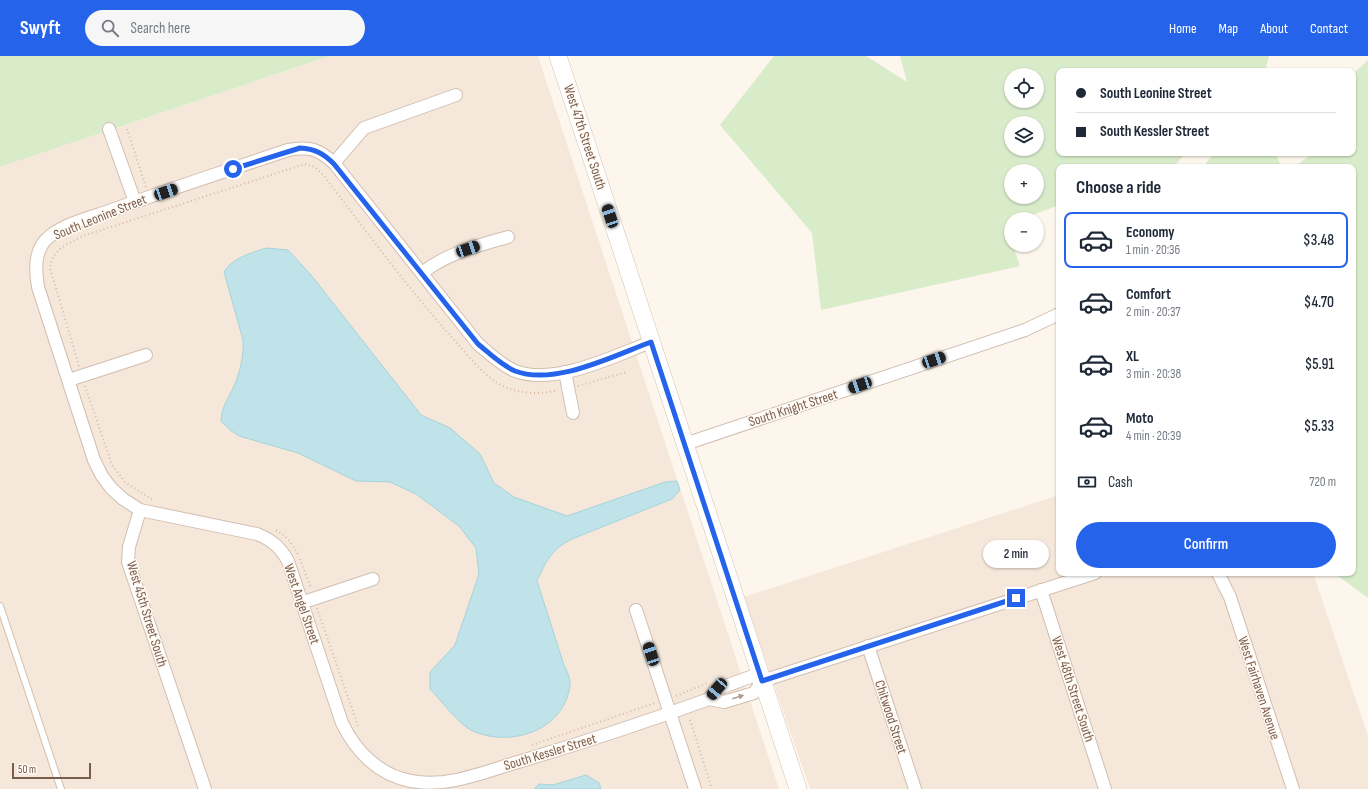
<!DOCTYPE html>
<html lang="en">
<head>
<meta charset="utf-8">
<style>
  :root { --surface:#fff; --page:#f6f6f7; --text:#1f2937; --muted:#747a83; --line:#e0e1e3; --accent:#2563eb }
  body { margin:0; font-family:"Sofia Sans Condensed",sans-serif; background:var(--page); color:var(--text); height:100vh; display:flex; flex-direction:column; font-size:15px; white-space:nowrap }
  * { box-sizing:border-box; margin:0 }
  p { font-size:13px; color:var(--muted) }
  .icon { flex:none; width:22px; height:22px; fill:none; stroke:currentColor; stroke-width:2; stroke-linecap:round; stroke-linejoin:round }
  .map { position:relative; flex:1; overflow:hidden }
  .details { position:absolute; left:1056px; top:108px; width:300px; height:412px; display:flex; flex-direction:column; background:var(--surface); border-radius:8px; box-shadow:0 1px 3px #0004 }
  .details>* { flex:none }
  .top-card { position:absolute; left:1056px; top:12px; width:300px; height:88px; border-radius:8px; box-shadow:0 1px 3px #0004; display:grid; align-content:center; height:88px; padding:0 20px; background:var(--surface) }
  .buttons { position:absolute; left:1004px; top:12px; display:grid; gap:8px }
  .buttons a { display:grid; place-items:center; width:40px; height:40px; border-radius:50%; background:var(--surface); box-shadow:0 1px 3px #0004; font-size:20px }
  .scale { position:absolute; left:12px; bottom:10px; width:79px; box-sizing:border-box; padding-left:4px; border:2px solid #7a5c4d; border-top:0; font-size:11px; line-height:14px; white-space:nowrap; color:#7a5c4d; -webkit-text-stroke:3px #fffaf3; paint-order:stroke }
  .end { position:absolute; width:18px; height:18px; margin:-9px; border:5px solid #2563eb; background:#fff; box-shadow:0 0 0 2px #fff }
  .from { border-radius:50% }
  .bubble { position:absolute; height:28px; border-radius:14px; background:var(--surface); box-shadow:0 1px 3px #0004; font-size:13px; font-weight:600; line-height:28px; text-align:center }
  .car { position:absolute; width:12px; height:24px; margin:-12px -6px; border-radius:5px; box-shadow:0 0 3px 1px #0007; background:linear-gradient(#222 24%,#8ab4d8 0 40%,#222 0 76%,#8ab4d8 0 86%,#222 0) }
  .top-card b { display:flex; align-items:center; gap:14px; height:38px; font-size:15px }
  .top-card b+b { border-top:1px solid var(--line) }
  .top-card i { width:10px; height:10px; background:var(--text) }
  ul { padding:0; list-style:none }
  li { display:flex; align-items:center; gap:12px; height:56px; margin:0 8px 6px; padding:0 12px; border:2px solid transparent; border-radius:8px }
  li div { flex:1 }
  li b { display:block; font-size:15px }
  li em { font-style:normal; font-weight:600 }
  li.current { border-color:var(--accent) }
  li>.icon { width:36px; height:36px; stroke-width:1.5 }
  h2 { padding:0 20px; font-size:18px; line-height:48px }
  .pay { display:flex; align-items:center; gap:10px; height:44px; padding:0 20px; font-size:15px }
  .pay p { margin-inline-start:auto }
  .button { display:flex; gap:8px; margin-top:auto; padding:8px 20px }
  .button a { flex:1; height:46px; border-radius:24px; background:var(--accent); color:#fff; font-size:16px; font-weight:600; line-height:46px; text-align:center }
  header { display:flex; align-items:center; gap:24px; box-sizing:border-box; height:56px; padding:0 20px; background:var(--accent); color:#fff }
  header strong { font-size:19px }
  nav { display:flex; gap:22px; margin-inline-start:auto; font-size:14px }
  .search { width:280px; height:36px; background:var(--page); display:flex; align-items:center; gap:10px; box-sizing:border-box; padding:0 14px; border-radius:22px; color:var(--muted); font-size:15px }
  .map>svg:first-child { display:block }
</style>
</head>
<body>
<header>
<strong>Swyft</strong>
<div class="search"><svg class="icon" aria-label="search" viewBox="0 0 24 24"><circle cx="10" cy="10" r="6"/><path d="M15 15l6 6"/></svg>Search here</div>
<nav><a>Home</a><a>Map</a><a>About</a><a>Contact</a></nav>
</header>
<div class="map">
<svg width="1368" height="733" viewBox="0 0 1368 733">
  <rect width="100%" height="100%" fill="#fdf6ec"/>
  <g fill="#f5e8da">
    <path d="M330 0H538L779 733H0V111Z"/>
    <path d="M1059 439V517H1313L1368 680V733H810L744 541Z"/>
  </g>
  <g fill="#d8ecc9" fill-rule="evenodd">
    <path d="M0 0H330L0 111Z"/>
    <path d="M774 0H866L907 26 900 0H1269L1265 15H1059V97H1185L1174 111H1059V149L1022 163H1011V167L1006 170 1011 189H1013L1020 210 821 254 812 177 720 69ZM1011 19H1037V45H1011ZM1011 67H1037V93H1011ZM1011 115H1037V141H1011Z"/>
    <path d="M1368 4V542L1334 517H1353V111H1294L1313 97H1353V18Z"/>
    <path d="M1214 97H1276L1281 111H1203Z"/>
  </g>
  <g fill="#bfe3e8" stroke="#a5d3da">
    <path d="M266 192 288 194 311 219 421 359 450 372 480 398 494 427 514 441 567 460 665 426 677 425 680 434 672 443 572 483C552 493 546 505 537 525 546 552 554 579 563 606 565 612 571 622 570 629 565 674 511 692 473 675 459 669 441 644 430 633V616L455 589 479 518 476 492 459 470 416 438 390 426 356 425 298 397 239 380 230 374 221 365C222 349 228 344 234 330 240 317 244 299 243 284L224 216C232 202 251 197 266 192Z"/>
    <path d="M586 719 599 727 601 733H534L539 728 553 729Z"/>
  </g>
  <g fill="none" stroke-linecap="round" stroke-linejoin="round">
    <defs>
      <path id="lane" d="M0 550 61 733"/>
      <g id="street">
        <path d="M109 73 135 146"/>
        <path d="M334 107 364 72 456 39"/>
        <path d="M422 217C447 197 477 190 508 181"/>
        <path d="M651 286C614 300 555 330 515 315 501 309 489 297 478 288L334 107C318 93 310 90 288 94 229 114 170 133 112 154 92 161 66 167 50 180 34 192 35 213 38 231L94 404 102 420 111 432 123 443 140 454 257 478C272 484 280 491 288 505L342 667C356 696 379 719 411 725 447 732 484 716 518 706 582 687 646 666 709 643L724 646 754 637 762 625 1095 517"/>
        <path d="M565 316 573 357"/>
        <path d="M69 324 146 299"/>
        <path d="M685 388 1025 274 1059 258"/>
        <path d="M140 454 129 491 128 506 205 733"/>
        <path d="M1218 517 1230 541 1293 733"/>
        <path d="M1041 534 1105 733"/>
        <path d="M301 547 373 523"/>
        <path d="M636 554 695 733"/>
        <path d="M868 590 915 733"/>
        <path d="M709 643 717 633 753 620 762 625"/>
      </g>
      <path id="secondary" d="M558 0 798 733"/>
    </defs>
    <use href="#lane" stroke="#d1beb0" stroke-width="8"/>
    <use href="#street" stroke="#d1beb0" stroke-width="14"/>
    <use href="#secondary" stroke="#d6c0b0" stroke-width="18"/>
    <g stroke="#d9b8a5" stroke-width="2" stroke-dasharray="1 3" stroke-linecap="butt">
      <path d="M127 73 146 131"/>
      <path d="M79 310 50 212C53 192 67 189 83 180L305 108 315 111 324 120C367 176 409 234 456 286 469 300 482 318 499 328 516 338 540 339 558 334"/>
      <path d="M85 330 112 409 125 426 154 445"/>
      <path d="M578 330 627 316"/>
      <path d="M276 474C287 480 293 488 298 499"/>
      <path d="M300 503 311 532"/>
      <path d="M317 552 358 670"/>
      <path d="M676 640 707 627"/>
      <path d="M690 664 712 733"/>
      <path d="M532 689 655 647"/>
    </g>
    <use href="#lane" stroke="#fff" stroke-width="6"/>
    <use href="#street" stroke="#fff" stroke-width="12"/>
    <use href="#secondary" stroke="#fff" stroke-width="17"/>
  </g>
  <defs><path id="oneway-solid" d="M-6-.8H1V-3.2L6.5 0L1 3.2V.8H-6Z"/></defs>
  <use fill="#af9d94" href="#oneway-solid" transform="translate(738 641) rotate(-17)"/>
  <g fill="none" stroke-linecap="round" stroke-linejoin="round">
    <path stroke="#2563eb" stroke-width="5" d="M233 113 300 92C315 93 323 97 334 108L478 288C489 297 501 309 515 315 555 330 613 300 651 286L762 625 1016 542"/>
  </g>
  <g text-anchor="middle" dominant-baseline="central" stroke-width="3" stroke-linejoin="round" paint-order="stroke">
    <g font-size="14" fill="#7a5c4d" stroke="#fffaf3">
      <text transform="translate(585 81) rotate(72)">West 47th Street South</text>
      <text transform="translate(100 161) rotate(-22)">South Leonine Street</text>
      <text transform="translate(793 352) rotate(-18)">South Knight Street</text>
      <text transform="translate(302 548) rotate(71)">West Angel Street</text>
      <text transform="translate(147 558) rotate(73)">West 45th Street South</text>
      <text transform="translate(1259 632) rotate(72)">West Fairhaven Avenue</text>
      <text transform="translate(1073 633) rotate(72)">West 48th Street South</text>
      <text transform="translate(891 661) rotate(72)">Chitwood Street</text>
      <text transform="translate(550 696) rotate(-17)">South Kessler Street</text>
    </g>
  </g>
</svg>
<div class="buttons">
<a><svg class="icon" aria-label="locate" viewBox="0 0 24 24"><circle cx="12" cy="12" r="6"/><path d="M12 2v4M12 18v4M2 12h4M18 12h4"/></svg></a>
<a><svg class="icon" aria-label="layers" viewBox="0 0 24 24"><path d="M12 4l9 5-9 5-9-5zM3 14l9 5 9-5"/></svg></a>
<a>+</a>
<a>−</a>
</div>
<div class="scale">50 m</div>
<i class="end from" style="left:233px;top:113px"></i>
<i class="end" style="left:1016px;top:542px"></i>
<div class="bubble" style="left:983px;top:484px;width:66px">2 min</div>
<i class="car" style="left:166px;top:136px;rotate:71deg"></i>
<i class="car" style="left:610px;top:160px;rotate:342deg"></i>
<i class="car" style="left:468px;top:193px;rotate:71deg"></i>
<i class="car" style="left:934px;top:304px;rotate:71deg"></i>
<i class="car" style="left:860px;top:329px;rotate:251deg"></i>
<i class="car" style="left:651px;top:598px;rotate:342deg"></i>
<i class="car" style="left:717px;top:633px;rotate:220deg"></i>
<div class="top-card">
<b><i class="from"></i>South Leonine Street</b>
<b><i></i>South Kessler Street</b>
</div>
<section class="details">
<h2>Choose a ride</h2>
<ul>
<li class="current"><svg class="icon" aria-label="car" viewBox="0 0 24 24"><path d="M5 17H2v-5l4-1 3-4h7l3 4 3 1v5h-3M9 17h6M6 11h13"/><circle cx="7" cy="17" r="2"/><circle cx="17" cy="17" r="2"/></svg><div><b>Economy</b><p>1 min · 20:36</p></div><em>$3.48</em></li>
<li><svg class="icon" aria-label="car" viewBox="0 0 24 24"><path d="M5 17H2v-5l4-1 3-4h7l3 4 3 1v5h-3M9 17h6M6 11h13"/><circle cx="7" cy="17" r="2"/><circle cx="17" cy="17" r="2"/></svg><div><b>Comfort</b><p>2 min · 20:37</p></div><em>$4.70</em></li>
<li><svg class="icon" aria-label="car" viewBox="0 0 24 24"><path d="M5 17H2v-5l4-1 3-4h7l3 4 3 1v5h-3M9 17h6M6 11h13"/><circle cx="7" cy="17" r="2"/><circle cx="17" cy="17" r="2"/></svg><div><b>XL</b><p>3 min · 20:38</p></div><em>$5.91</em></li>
<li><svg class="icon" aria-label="car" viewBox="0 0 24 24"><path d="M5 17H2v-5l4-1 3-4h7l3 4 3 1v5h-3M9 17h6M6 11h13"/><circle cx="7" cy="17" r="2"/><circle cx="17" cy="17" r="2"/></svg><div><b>Moto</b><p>4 min · 20:39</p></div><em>$5.33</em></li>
</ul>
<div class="pay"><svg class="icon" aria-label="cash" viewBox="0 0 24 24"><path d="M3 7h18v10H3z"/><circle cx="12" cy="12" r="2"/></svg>Cash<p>720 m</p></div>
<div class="button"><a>Confirm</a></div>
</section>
</div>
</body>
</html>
